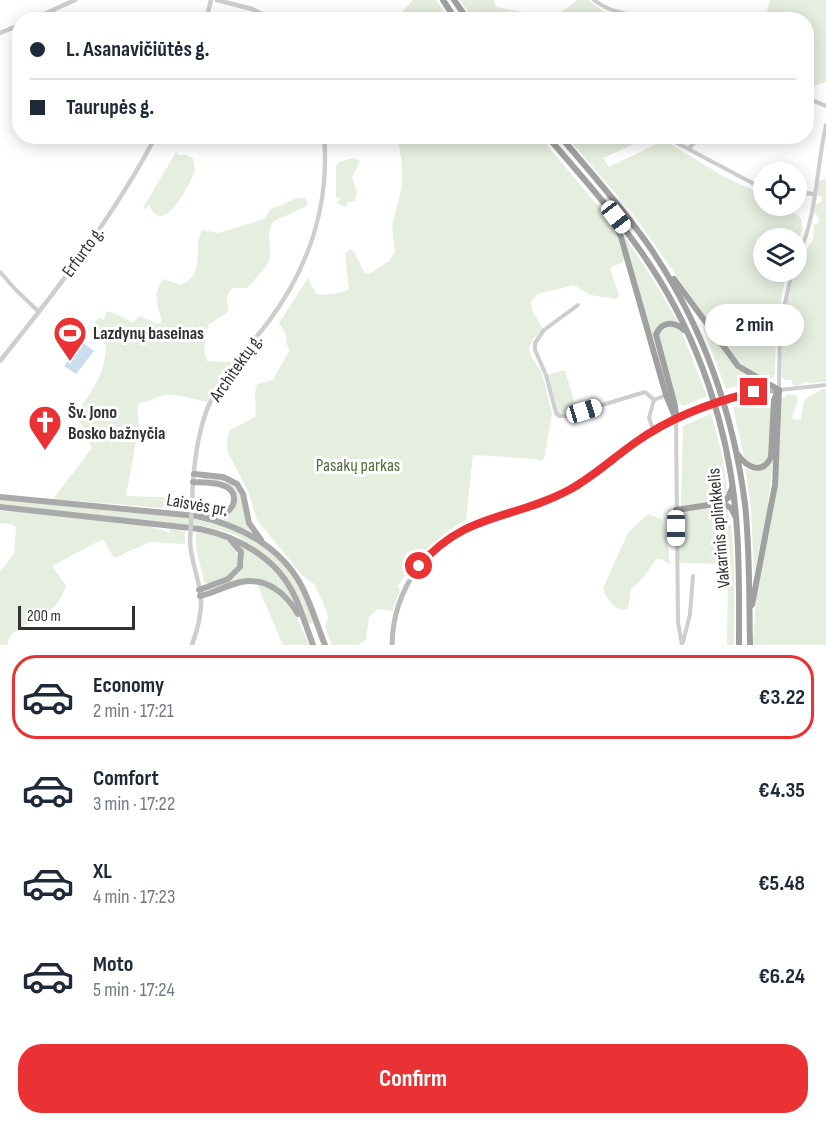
<!DOCTYPE html>
<html lang="en">
<head>
<meta charset="utf-8">
<style>
  :root { --surface:#fff; --page:#f6f6f7; --text:#1f2937; --muted:#747a83; --line:#e0e1e3; --accent:#ea3133 }
  body { margin:0; font-family:"Sofia Sans Condensed",sans-serif; background:var(--page); color:var(--text); height:100vh; display:flex; flex-direction:column; font-size:22px; white-space:nowrap }
  * { box-sizing:border-box; margin:0 }
  p { font-size:20px; color:var(--muted) }
  .icon { flex:none; width:33px; height:33px; fill:none; stroke:currentColor; stroke-width:2; stroke-linecap:round; stroke-linejoin:round }
  .map { position:relative; height:645px; overflow:hidden }
  .details { display:flex; flex-direction:column; background:var(--surface); flex:1 }
  .details>* { flex:none }
  .top-card { position:absolute; left:12px; top:12px; width:802px; height:132px; border-radius:24px; box-shadow:0 3px 15px #0003; display:grid; align-content:center; height:132px; padding:0 18px; background:var(--surface) }
  .buttons { position:absolute; left:753px; top:162px; display:grid; gap:12px }
  .buttons a { display:grid; place-items:center; width:54px; height:54px; border-radius:50%; background:var(--surface); box-shadow:0 3px 15px #0003; font-size:30px }
  .scale { position:absolute; left:18px; bottom:15px; width:117px; box-sizing:border-box; padding-left:6px; border:3px solid #313131; border-top:0; font-size:16px; line-height:21px; white-space:nowrap; color:#313131; -webkit-text-stroke:4px #fff; paint-order:stroke }
  .end { position:absolute; width:27px; height:27px; margin:-14px; border:8px solid #ea3133; background:#fff; box-shadow:0 0 0 3px #fff }
  .from { border-radius:50% }
  .bubble { position:absolute; height:42px; border-radius:21px; background:var(--surface); box-shadow:0 3px 15px #0003; font-size:20px; font-weight:700; line-height:42px; text-align:center }
  .car { position:absolute; width:18px; height:36px; margin:-18px -9px; border-radius:8px; box-shadow:0 0 4px 2px #0007; background:linear-gradient(#fff 24%,#345 0 40%,#fff 0 76%,#345 0 86%,#fff 0) }
  .top-card b { display:flex; align-items:center; gap:21px; height:57px; font-size:22px }
  .top-card b+b { border-top:2px solid var(--line) }
  .top-card i { width:15px; height:15px; background:var(--text) }
  ul { padding:10px 0 0; list-style:none }
  li { display:flex; align-items:center; gap:18px; height:84px; margin:0 12px 9px; padding:0 6px; border:3px solid transparent; border-radius:24px }
  li div { flex:1 }
  li b { display:block; font-size:22px }
  li em { font-style:normal; font-weight:700 }
  li.selected { border-color:var(--accent) }
  li>.icon { width:54px; height:54px; stroke-width:1.5 }
  .cta { display:flex; gap:12px; margin-top:auto; padding:12px 18px }
  .cta a { flex:1; height:69px; border-radius:24px; background:var(--accent); color:#fff; font-size:24px; font-weight:700; line-height:69px; text-align:center }
  .map>svg:first-child { display:block }
</style>
</head>
<body>
<div class="map">
<svg width="826" height="645" viewBox="0 0 826 645">
  <rect width="100%" height="100%" fill="#fff"/>
  <g fill="#e6eedf">
    <path d="M413 0H436L449 19H395Z"/>
    <path d="M460 0H494L496 7 550 17 566 9 577 0H588L603 11 637 19H473Z"/>
    <path d="M770 0H826V82L807 88V20L765 19Z"/>
    <path d="M398 137H540L613 224 625 259 623 260V262L610 268 619 296 616 299 590 295 574 285 537 294 531 302 533 312 543 329 533 339 529 348 531 356 542 373 552 413 544 459 540 461 536 459 473 455 466 520C435 536 417 559 397 587L400 589 392 611 378 609 369 617 366 640 358 645H332L325 627 328 619 327 612 315 585 301 574 257 520 248 491 228 453 227 440 230 430 255 417C257 405 253 396 257 384L273 380 289 351 286 341V334L279 323 308 278 316 294C323 296 343 293 349 289L345 254 351 249C357 254 360 266 365 273L369 274 389 261 395 251 392 226 402 186V166Z"/>
    <path d="M567 137H649L603 158 609 167 661 142H667L723 176 763 195 764 206H784L801 218 803 229 797 243 796 238H764V272H786L776 333 775 374 773 378C758 379 746 369 735 359L633 214Z"/>
    <path d="M176 152 178 155H186L193 159 195 171C189 184 163 240 149 204L146 209 143 208Z"/>
    <path d="M353 158 360 161 352 178 357 192 355 201 348 202 346 207 337 203 340 199 336 197V166L339 162Z"/>
    <path d="M826 179V382L808 383 805 382 801 385 794 386 791 380H785L782 377C779 340 784 307 794 272H796L799 260 813 240 814 225 818 223 819 218 814 212 815 205 821 202 822 197 816 194 819 181Z"/>
    <path d="M299 198H305L308 205C296 213 283 215 272 223 266 236 271 244 270 257 268 268 254 280 247 288H233L230 290 227 297 228 312 208 325 204 350 207 361 232 362 218 382 207 402C198 400 173 393 164 395 155 398 150 402 141 402L137 406 139 426 126 496 187 498 186 510 53 499 92 448 76 413C93 391 105 374 106 345L89 331 99 317 104 320 106 313 109 311 133 322 140 316 157 324 161 323 162 320C157 306 152 291 164 279L180 285C207 274 192 251 202 230L219 233 261 220 266 217 270 209C279 208 288 200 299 198Z"/>
    <path d="M624 236 649 273 678 322 673 321 652 337Z"/>
    <path d="M701 323C724 346 726 365 758 381L726 389Z"/>
    <path d="M666 327H675L682 333 707 396 684 406 677 403 659 340V333Z"/>
    <path d="M565 370 577 411 562 415 558 413 547 375Z"/>
    <path d="M822 389H826V645H753L756 598 776 496 782 398 788 394 796 395 798 400 792 417 794 420 801 419 804 400Z"/>
    <path d="M764 400 768 402 771 407 768 458C761 468 754 466 745 461L733 407Z"/>
    <path d="M711 414 722 454 728 495 721 500 684 507 681 506 683 426Z"/>
    <path d="M773 459 767 514 754 574 751 506 745 468C757 474 767 471 773 459Z"/>
    <path d="M203 478C211 479 220 478 227 481 243 487 245 517 250 531L220 518C234 514 239 506 233 492 231 489 231 487 228 484 222 480 210 481 203 480Z"/>
    <path d="M0 499 206 520C252 534 287 555 305 601 308 608 312 616 313 623L311 624 308 622 291 583 273 562 238 536 221 530 204 526 0 505Z"/>
    <path d="M721 507 726 508C737 523 734 622 734 645H727L728 564 678 563V516L686 511Z"/>
    <path d="M0 511C29 512 149 520 169 533L170 529 185 531V544L150 542 114 558 103 539 52 566 66 586C62 597 57 606 47 613 34 624 11 625 7 645H0V571L14 554 16 527 11 524 0 523Z"/>
    <path d="M648 514 661 519 666 530 670 564 661 559H656L643 578 631 589 628 609C616 613 606 599 603 588L628 533Z"/>
    <path d="M196 532C219 535 239 539 238 565L227 576 208 585 204 581 196 548Z"/>
    <path d="M241 545C263 559 282 575 293 599 263 570 245 583 209 591L208 589C230 581 253 574 241 545Z"/>
    <path d="M257 584C289 594 297 616 309 645H283Z"/>
  </g>
  <path fill="#cbdeee" d="M82 342 94 351 76 374 64 366Z"/>
  <g fill="none" stroke-linecap="round" stroke-linejoin="round">
    <g stroke="#cecece" stroke-width="4">
      <path d="M594 0C616 18 651 16 678 20"/>
      <path d="M807 98 826 106"/>
      <path d="M664 136 756 185 764 187"/>
      <path d="M689 148 701 136"/>
      <path d="M796 192 814 194"/>
      <path d="M796 260C817 220 816 169 826 125"/>
      <path d="M0 272 16 290 39 312"/>
      <path d="M792 272 780 325 779 390 826 385"/>
      <path d="M578 305 544 330 535 343V350L546 375 556 413 559 416H566L645 392 654 400"/>
      <path d="M676 420 678 622 682 645"/>
      <path d="M654 431 649 418 654 400 666 395"/>
      <path d="M683 642 690 614 693 576"/>
    </g>
    <g stroke="#cecece" stroke-width="4.5">
      <path d="M217 0 252 9 274 20"/>
      <path d="M31 20 75 0"/>
      <path d="M206 20 211 0"/>
      <path d="M0 33 20 25"/>
      <path d="M0 361C57 290 113 217 156 136"/>
      <path d="M192 502C193 470 196 437 208 407 222 375 248 349 269 321 309 267 330 204 324 136"/>
      <path d="M190 542C191 561 199 579 201 598 202 614 197 631 192 645"/>
    </g>
    <g stroke="#bbb" stroke-width="5">
      <path d="M736 396 777 390"/>
      <path d="M392 645C393 589 427 542 479 522 509 511 542 505 570 490 594 476 614 457 637 442 657 428 679 417 702 408"/>
    </g>
    <g stroke="#a9a9a9" stroke-width="6">
      <path d="M194 474 223 477 237 484 243 494 249 523 261 540"/>
      <path d="M193 482C206 483 233 481 234 498 235 505 230 510 225 514L204 515"/>
      <path d="M0 497 197 516C239 525 280 546 301 585 311 604 317 625 325 645"/>
      <path d="M0 507 200 529C239 537 278 559 295 597 302 612 307 629 313 645"/>
      <path d="M199 590 228 579 240 567 241 552 230 539"/>
      <path d="M200 596C214 593 227 585 241 582 266 577 286 593 298 614"/>
    </g>
    <g stroke="#a0a0a0" stroke-width="6">
      <path d="M443 0 456 20"/>
      <path d="M454 0 468 20"/>
      <path d="M547 136C583 178 620 219 650 265 699 339 729 429 736 517 740 560 739 603 739 645"/>
      <path d="M560 136C590 172 622 207 649 246 702 324 733 411 745 504 750 550 749 598 750 645"/>
      <path d="M613 218 621 237 666 395 676 419"/>
      <path d="M674 279 738 366 779 390"/>
      <path d="M676 415 675 406 656 335C661 321 674 321 684 330"/>
      <path d="M738 455C747 467 762 476 771 457L774 400 777 392"/>
      <path d="M722 503 731 508 735 516"/>
      <path d="M676 510 722 503 728 498 732 488"/>
      <path d="M752 605 775 485 779 390"/>
    </g>
    <path stroke="#cecece" stroke-width="4.5" d="M190 542 192 502"/>
    <path stroke="#bbb" stroke-width="5" d="M702 408 736 396"/>
  </g>
  <g fill="none" stroke-linecap="round" stroke-linejoin="round">
    <path stroke="#ea3133" stroke-width="8" d="M419 566C465 512 513 520 569 490 593 477 613 458 636 442 671 417 712 402 754 392"/>
  </g>
  <defs>
    <symbol id="stadium-pin" viewBox="-11 -11 22 30"><path d="M0 17L-7.5 6A9.5 9.5 0 1 1 7.5 6Z" fill="#ea3133" stroke="#fff"/><path d="M0-5a6.5 5 0 1 0 0 10a6.5 5 0 1 0 0-10ZM-3.5-1.8h7v3.6h-7Z" fill="#fff"/></symbol>
    <symbol id="church-pin" viewBox="-11 -11 22 30"><path d="M0 17L-7.5 6A9.5 9.5 0 1 1 7.5 6Z" fill="#ea3133" stroke="#fff"/><path d="M-1.2-6h2.4v3.5h3.3v2.4h-3.3V6h-2.4V-.1h-3.3v-2.4h3.3Z" fill="#fff"/></symbol>
  </defs>
  <g fill-rule="evenodd">
    <use href="#stadium-pin" x="51" y="314" width="38" height="52"/>
    <use href="#church-pin" x="26" y="403" width="38" height="52"/>
  </g>
  <g text-anchor="middle" dominant-baseline="central" stroke-width="6" stroke-linejoin="round" paint-order="stroke">
    <g font-size="18" fill="#313131" stroke="#fff">
      <text transform="translate(83 252) rotate(-54)">Erfurto g.</text>
      <text transform="translate(236 368) rotate(-55)">Architektų g.</text>
      <text transform="translate(197 505) rotate(10)">Laisvės pr.</text>
      <text transform="translate(719 528) rotate(-95)">Vakarinis aplinkkelis</text>
    </g>
    <g font-size="18" font-weight="bold" fill="#313131" stroke="#fff" text-anchor="start">
      <text x="93" y="333">Lazdynų baseinas</text>
      <text x="68" y="412">Šv. Jono<tspan x="68" dy="21">Bosko bažnyčia</tspan></text>
    </g>
    <g font-size="18" fill="#516f3c" stroke="#fff">
      <text x="358" y="465">Pasakų parkas</text>
    </g>
  </g>
</svg>
<div class="buttons">
<a><svg class="icon" aria-label="locate" viewBox="0 0 24 24"><circle cx="12" cy="12" r="6"/><path d="M12 2v4M12 18v4M2 12h4M18 12h4"/></svg></a>
<a><svg class="icon" aria-label="layers" viewBox="0 0 24 24"><path d="M12 4l9 5-9 5-9-5zM3 14l9 5 9-5"/></svg></a>
</div>
<div class="scale">200 m</div>
<i class="end from" style="left:419px;top:566px"></i>
<i class="end" style="left:754px;top:392px"></i>
<div class="bubble" style="left:705px;top:304px;width:99px">2 min</div>
<i class="car" style="left:616px;top:217px;rotate:142deg"></i>
<i class="car" style="left:584px;top:411px;rotate:73deg"></i>
<i class="car" style="left:676px;top:528px;rotate:180deg"></i>
<div class="top-card">
<b><i class="from"></i>L. Asanavičiūtės g.</b>
<b><i></i>Taurupės g.</b>
</div>
</div>
<section class="details">
<ul>
<li class="selected"><svg class="icon" aria-label="car" viewBox="0 0 24 24"><path d="M5 17H2v-5l4-1 3-4h7l3 4 3 1v5h-3M9 17h6M6 11h13"/><circle cx="7" cy="17" r="2"/><circle cx="17" cy="17" r="2"/></svg><div><b>Economy</b><p>2 min · 17:21</p></div><em>€3.22</em></li>
<li><svg class="icon" aria-label="car" viewBox="0 0 24 24"><path d="M5 17H2v-5l4-1 3-4h7l3 4 3 1v5h-3M9 17h6M6 11h13"/><circle cx="7" cy="17" r="2"/><circle cx="17" cy="17" r="2"/></svg><div><b>Comfort</b><p>3 min · 17:22</p></div><em>€4.35</em></li>
<li><svg class="icon" aria-label="car" viewBox="0 0 24 24"><path d="M5 17H2v-5l4-1 3-4h7l3 4 3 1v5h-3M9 17h6M6 11h13"/><circle cx="7" cy="17" r="2"/><circle cx="17" cy="17" r="2"/></svg><div><b>XL</b><p>4 min · 17:23</p></div><em>€5.48</em></li>
<li><svg class="icon" aria-label="car" viewBox="0 0 24 24"><path d="M5 17H2v-5l4-1 3-4h7l3 4 3 1v5h-3M9 17h6M6 11h13"/><circle cx="7" cy="17" r="2"/><circle cx="17" cy="17" r="2"/></svg><div><b>Moto</b><p>5 min · 17:24</p></div><em>€6.24</em></li>
</ul>
<div class="cta"><a>Confirm</a></div>
</section>
</body>
</html>
